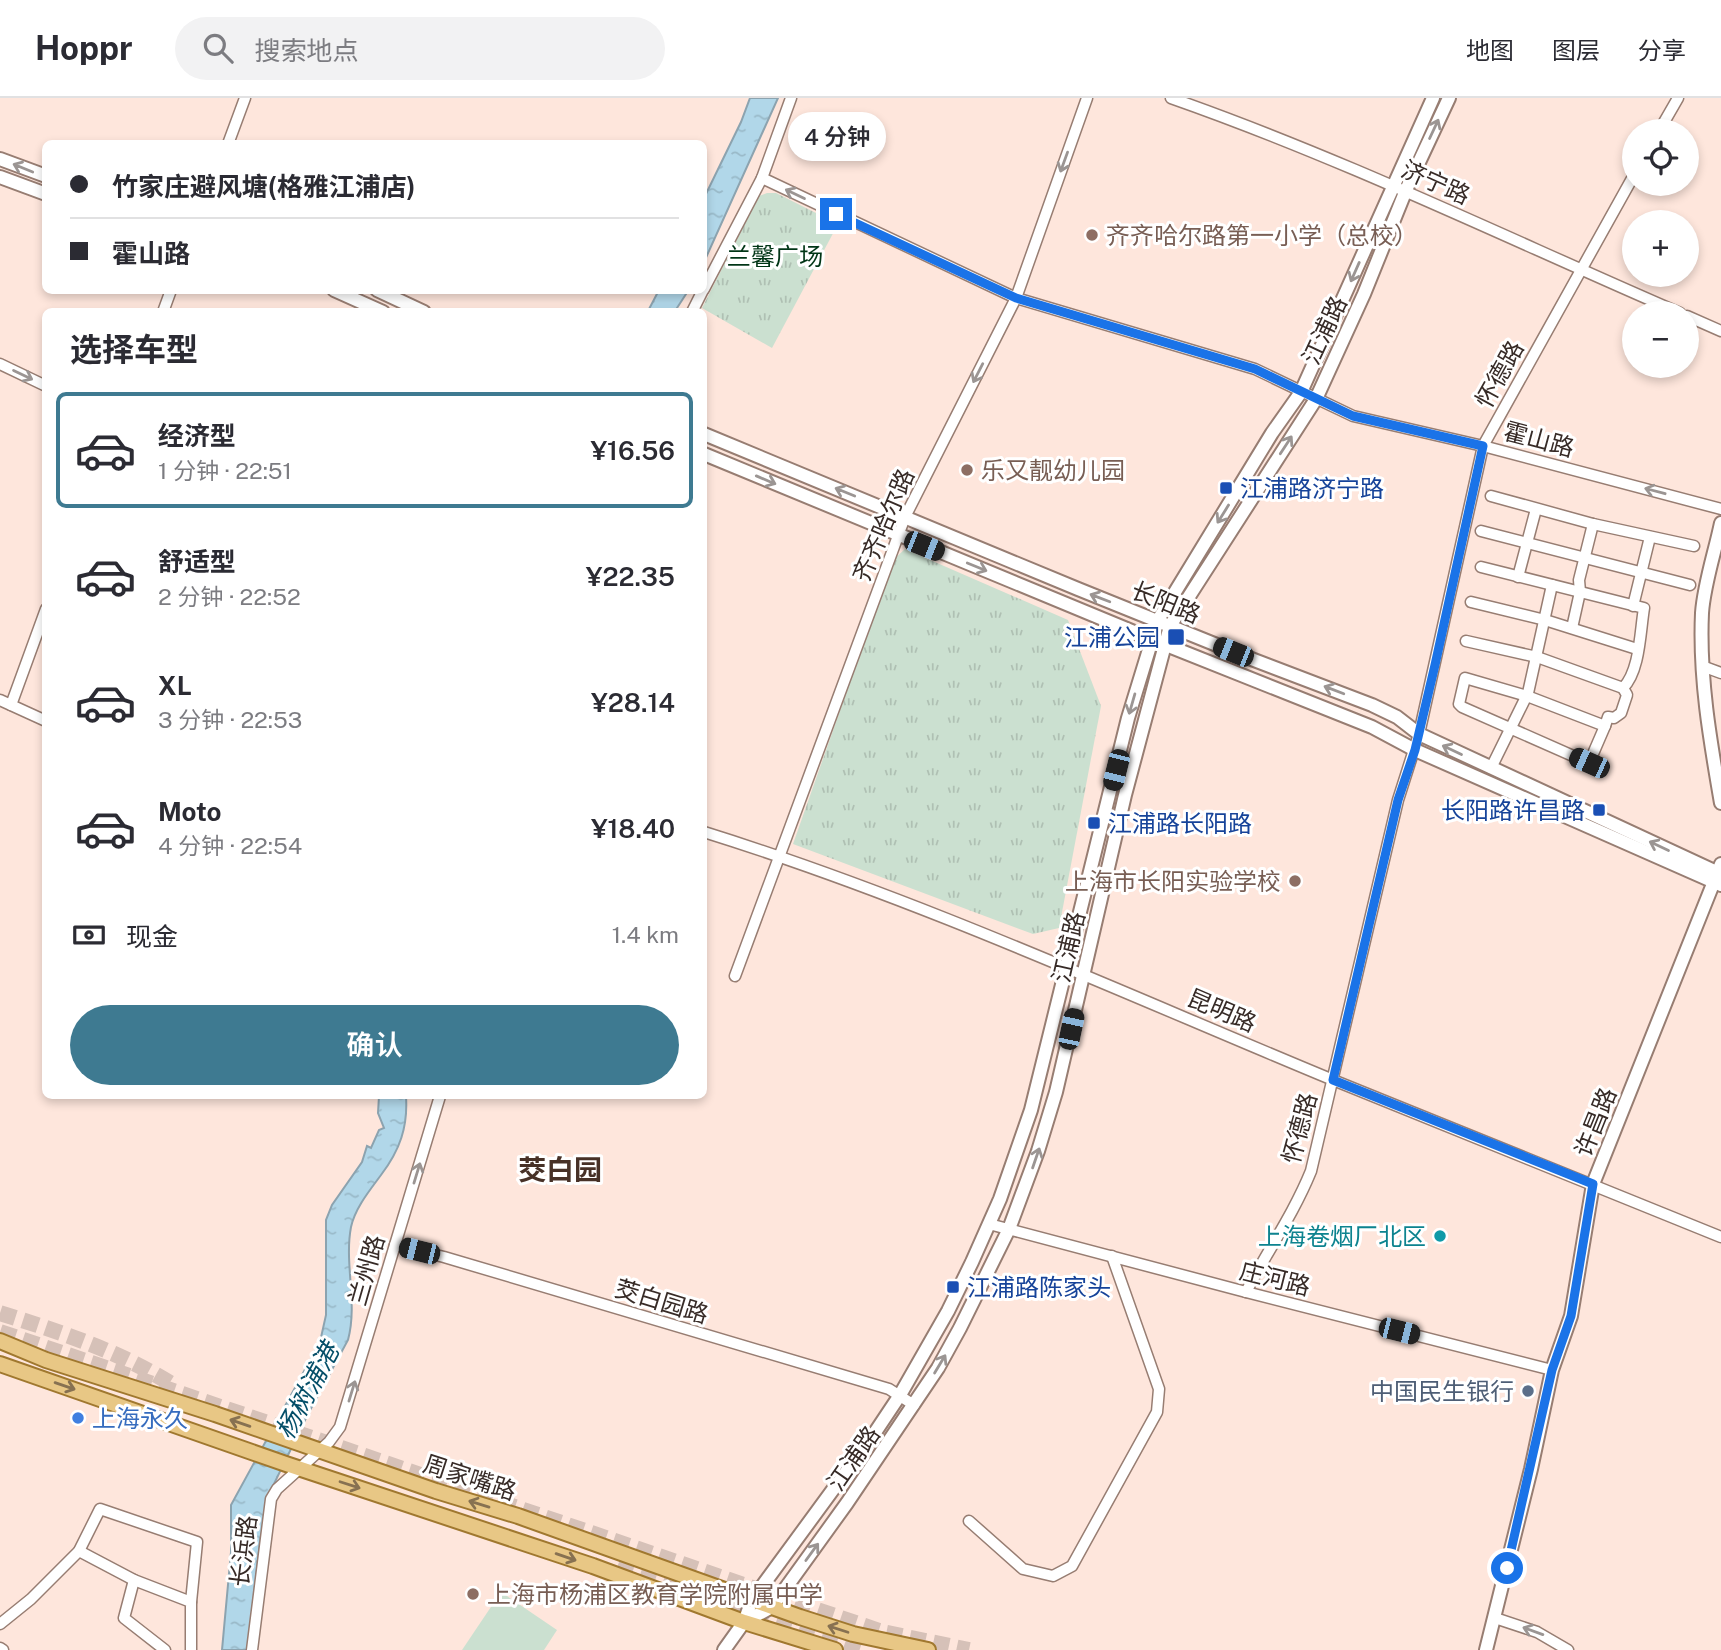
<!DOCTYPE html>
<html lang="zh">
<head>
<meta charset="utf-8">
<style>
  :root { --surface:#fff; --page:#f2f2f3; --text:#2b2b33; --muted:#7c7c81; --line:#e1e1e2; --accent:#3e7a91 }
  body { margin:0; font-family:"Public Sans","Noto Sans SC",sans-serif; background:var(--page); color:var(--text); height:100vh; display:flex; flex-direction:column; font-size:26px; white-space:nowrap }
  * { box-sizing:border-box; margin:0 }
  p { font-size:23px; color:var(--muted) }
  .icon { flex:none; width:38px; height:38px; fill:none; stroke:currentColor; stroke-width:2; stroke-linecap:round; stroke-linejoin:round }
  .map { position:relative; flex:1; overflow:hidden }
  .side { position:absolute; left:42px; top:210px; width:665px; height:791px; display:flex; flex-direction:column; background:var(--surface); border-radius:10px; box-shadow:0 4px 10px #0003 }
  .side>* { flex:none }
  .hud { position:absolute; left:42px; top:42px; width:665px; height:154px; border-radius:10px; box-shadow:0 4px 10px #0003; display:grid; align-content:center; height:154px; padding:0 28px; background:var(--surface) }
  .tools { position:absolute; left:1622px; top:21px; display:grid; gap:14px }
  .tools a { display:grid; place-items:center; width:77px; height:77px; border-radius:50%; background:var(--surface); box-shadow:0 4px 10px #0003; font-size:35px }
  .end { position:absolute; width:32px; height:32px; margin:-16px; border:9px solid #1a73e8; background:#fff; box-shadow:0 0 0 4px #fff }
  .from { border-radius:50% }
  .bubble { position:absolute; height:49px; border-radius:24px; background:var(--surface); box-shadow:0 4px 10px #0003; font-size:23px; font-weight:600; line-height:49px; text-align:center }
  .car { position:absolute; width:21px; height:42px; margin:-21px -10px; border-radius:9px; box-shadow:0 0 5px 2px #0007; background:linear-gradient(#222 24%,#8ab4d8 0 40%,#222 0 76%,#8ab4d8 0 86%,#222 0) }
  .hud b { display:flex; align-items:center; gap:24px; height:66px; font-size:26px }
  .hud b+b { border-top:2px solid var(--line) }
  .hud i { width:18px; height:18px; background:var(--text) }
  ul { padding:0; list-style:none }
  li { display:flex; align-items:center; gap:21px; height:116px; margin:0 14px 10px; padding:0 14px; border:4px solid transparent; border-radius:10px }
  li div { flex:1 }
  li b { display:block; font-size:26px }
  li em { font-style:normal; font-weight:600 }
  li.on { border-color:var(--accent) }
  li>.icon { width:63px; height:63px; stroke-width:1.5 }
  h2 { padding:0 28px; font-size:32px; line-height:84px }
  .pay { display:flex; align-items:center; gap:18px; height:77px; padding:0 28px; font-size:26px }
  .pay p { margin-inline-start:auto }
  .cta { display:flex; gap:14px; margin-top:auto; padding:14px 28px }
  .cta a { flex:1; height:80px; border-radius:42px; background:var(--accent); color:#fff; font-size:28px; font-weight:600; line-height:80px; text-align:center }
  header { display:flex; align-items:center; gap:42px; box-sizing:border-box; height:98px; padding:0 35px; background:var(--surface); border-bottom:2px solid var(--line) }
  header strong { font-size:33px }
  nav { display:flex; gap:38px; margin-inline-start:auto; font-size:24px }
  .search { width:490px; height:63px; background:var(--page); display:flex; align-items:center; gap:18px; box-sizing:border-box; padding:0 24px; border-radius:38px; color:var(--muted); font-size:26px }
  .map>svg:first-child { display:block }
</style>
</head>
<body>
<header>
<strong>Hoppr</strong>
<div class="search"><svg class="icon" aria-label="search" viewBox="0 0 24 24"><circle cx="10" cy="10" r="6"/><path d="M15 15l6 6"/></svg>搜索地点</div>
<nav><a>地图</a><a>图层</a><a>分享</a></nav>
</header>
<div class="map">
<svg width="1721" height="1552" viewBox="0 0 1721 1552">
  <defs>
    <pattern id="park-tufts" width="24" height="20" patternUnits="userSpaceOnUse" patternTransform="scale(1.75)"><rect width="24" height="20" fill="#cbe0d0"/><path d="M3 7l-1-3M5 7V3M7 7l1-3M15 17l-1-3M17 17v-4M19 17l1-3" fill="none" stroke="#afc0b3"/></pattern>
    <pattern id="water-ripples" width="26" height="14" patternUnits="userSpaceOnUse" patternTransform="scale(1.75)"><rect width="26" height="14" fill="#b1d7e9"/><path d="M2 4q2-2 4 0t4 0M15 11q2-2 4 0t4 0" fill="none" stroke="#99b9c8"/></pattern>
  </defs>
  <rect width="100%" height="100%" fill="#fee6dc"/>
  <path fill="#cbe0d0" d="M501 1494 557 1532 544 1552H462Z"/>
  <g fill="url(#park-tufts)">
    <path d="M767 95H776L838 126 772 250 702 210 759 98Z"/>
    <path d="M905 451 1068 522 1101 608 1059 830 1033 836 793 746 893 462Z"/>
  </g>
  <g fill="url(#water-ripples)" stroke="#8ca3af" stroke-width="2">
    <path d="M750 0H778L704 164V100L741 24Z"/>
    <path d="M659 192H688V193L675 213H648Z"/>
    <path d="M379 998H406C408 1029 400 1052 381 1077 370 1092 355 1110 351 1129 344 1166 358 1205 348 1242L308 1316 270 1394 260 1444 248 1552H222L231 1454V1407L320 1244 326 1217V1122L332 1107 362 1064 367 1048 371 1050 379 1032 384 1030 378 1015Z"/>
  </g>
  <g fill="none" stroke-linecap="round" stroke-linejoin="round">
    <g stroke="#d6c1b8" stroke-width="16" stroke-dasharray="16 8" stroke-linecap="butt">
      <path d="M0 1215C60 1234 119 1253 173 1287"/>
      <path d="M0 1234 882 1534 969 1552"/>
      <path d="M617 1470 865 1552"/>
    </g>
    <defs>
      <g id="minor">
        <path d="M1171 0C1345 61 1511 142 1680 215"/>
        <path d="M1659 33 1678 0"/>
        <path d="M228 46 245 0"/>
        <path d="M762 80 1016 200 1255 271 1353 318 1483 348 1721 411"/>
        <path d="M704 191 762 80 791 0"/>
        <path d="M163 214 171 192"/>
        <path d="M692 214 703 192"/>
        <path d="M1687 218 1721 233"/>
        <path d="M0 266 46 288"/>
        <path d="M1491 398 1593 426 1694 448"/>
        <path d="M1481 433 1690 487"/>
        <path d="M1481 469 1644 510C1640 534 1640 573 1623 590"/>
        <path d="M1518 479 1536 411"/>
        <path d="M1471 504 1545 522 1637 551"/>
        <path d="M1633 508 1650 439"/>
        <path d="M1572 530 1580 494 1579 482 1593 426"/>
        <path d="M1466 543 1537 559 1623 590"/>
        <path d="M1702 568 1721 575"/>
        <path d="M1465 580 1527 598 1605 628 1589 665 1462 609 1459 606Z"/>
        <path d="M0 602 46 623"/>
        <path d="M11 607 46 511"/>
        <path d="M1605 628 1608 619 1614 620 1621 615 1627 597 1623 590"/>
        <path d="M1491 670 1528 595 1552 487"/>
        <path d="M704 734C919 801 1125 896 1333 982 1462 1035 1592 1086 1721 1139"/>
        <path d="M735 878 905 419 1016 200 1087 0"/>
        <path d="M989 1126 1246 1194 1552 1272"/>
        <path d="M395 1147 444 1159 889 1291 914 1307"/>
        <path d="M1246 1194C1268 1152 1293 1117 1311 1073L1398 702 1419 636 1483 348 1634 77"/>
        <path d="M969 1423 1023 1471 1053 1478 1072 1468 1157 1314 1159 1291 1112 1158"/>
        <path d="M79 1453 134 1482 191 1504V1552"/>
        <path d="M134 1482 124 1520 165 1552"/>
        <path d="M1495 1520 1537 1534 1568 1552"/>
        <path d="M0 1526 31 1501 79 1453 100 1411 197 1444 191 1504"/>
        <path d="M0 1550 3 1552"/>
        <path d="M252 1552 271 1401 277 1391 329 1344 340 1329 440 998"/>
      </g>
      <g id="tertiary">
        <path d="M1721 425C1715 454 1704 486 1702 515 1699 579 1710 642 1721 705"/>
        <path d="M1486 1552 1531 1371 1552 1272 1571 1218 1593 1086 1721 766"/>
      </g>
      <g id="secondary">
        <path d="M0 61 46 78"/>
        <path d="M0 79 46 96"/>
        <path d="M334 192 383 214"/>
        <path d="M377 192 424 214"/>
        <path d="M704 336 1078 491 1254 562 1372 607 1397 619 1419 636 1721 776"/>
        <path d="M704 356 1151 541 1372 629 1415 652 1721 787"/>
        <path d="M744 1524 772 1509 847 1405 938 1270 960 1230 1009 1131 1038 1053 1056 994 1125 697 1170 528 1316 301 1364 196 1406 92 1449 0"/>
        <path d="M724 1552 744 1524 752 1502 876 1333 900 1297 948 1213 972 1164 1000 1101 1031 1012 1128 620 1158 522 1272 335 1301 294 1433 0"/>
      </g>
      <g id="primary">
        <path d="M0 1243 46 1262 215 1316 436 1393 518 1418 800 1519 853 1536 928 1552"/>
        <path d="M0 1266 286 1366 593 1468 744 1524 835 1552"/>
      </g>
    </defs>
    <use href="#minor" stroke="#977d72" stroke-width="13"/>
    <use href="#tertiary" stroke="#977d72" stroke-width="16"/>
    <use href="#secondary" stroke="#977d72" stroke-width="16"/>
    <use href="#primary" stroke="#a0782f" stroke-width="18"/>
    <use href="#minor" stroke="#fff" stroke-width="10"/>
    <use href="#tertiary" stroke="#fff" stroke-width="12"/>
    <use href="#secondary" stroke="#fff" stroke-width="12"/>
    <use href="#primary" stroke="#e8c785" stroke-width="14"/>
  </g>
  <defs><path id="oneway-shaft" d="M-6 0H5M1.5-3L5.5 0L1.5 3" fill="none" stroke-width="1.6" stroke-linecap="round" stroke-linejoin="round" transform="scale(1.75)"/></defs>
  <g stroke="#9b9593">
    <use href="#oneway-shaft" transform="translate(1434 31) rotate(-65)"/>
    <use href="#oneway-shaft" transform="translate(1064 64) rotate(110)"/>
    <use href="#oneway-shaft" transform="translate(23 70) rotate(-158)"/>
    <use href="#oneway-shaft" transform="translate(795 96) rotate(-154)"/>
    <use href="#oneway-shaft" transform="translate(1355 174) rotate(114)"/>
    <use href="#oneway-shaft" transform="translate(978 275) rotate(117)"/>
    <use href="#oneway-shaft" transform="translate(23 277) rotate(26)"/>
    <use href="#oneway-shaft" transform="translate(1286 347) rotate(-57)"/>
    <use href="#oneway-shaft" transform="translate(766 382) rotate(23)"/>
    <use href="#oneway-shaft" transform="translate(1655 393) rotate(-165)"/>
    <use href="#oneway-shaft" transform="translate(845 394) rotate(-158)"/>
    <use href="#oneway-shaft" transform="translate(1223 416) rotate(122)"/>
    <use href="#oneway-shaft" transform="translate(977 469) rotate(22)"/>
    <use href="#oneway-shaft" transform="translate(1100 500) rotate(-159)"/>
    <use href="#oneway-shaft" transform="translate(1334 592) rotate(-159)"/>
    <use href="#oneway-shaft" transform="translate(1132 606) rotate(106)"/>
    <use href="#oneway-shaft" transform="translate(1452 652) rotate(-155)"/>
    <use href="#oneway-shaft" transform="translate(1659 748) rotate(-155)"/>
    <use href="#oneway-shaft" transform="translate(1036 1060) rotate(-71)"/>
    <use href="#oneway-shaft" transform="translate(417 1075) rotate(-73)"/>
    <use href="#oneway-shaft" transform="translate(940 1266) rotate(-59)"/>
    <use href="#oneway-shaft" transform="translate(352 1293) rotate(-73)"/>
    <use href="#oneway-shaft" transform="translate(812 1454) rotate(-54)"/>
    <use href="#oneway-shaft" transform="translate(1533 1533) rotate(-160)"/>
  </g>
  <g stroke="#877151">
    <use href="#oneway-shaft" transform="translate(65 1288) rotate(19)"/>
    <use href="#oneway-shaft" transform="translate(240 1325) rotate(-161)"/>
    <use href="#oneway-shaft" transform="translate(350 1387) rotate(18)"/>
    <use href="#oneway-shaft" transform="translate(479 1406) rotate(-163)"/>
    <use href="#oneway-shaft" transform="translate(566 1459) rotate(19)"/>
    <use href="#oneway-shaft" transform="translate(838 1531) rotate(-162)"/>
  </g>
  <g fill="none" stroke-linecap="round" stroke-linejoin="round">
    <path stroke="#1a73e8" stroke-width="9" d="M836 116 1016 200 1255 271 1353 318 1483 348 1435 567 1415 652 1398 702 1333 982 1593 1086 1571 1218 1552 1272 1507 1470"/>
  </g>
  <g fill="#8d6e63" stroke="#fff" stroke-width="2.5">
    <circle cx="1092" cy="137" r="7"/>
    <circle cx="967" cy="372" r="7"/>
    <circle cx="1295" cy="783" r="7"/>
    <circle cx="473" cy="1496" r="7"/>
  </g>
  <g fill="#1a4fb4" stroke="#fff" stroke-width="2.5">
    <rect x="1219" y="383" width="14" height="14" rx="3.5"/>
    <rect x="1167" y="530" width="18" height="18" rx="3.5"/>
    <rect x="1592" y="705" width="14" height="14" rx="3.5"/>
    <rect x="1087" y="718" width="14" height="14" rx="3.5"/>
    <rect x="946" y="1182" width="14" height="14" rx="3.5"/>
  </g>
  <circle fill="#0f9aa8" stroke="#fff" stroke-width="2.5" cx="1440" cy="1138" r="7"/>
  <circle fill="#5c6f8a" stroke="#fff" stroke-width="2.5" cx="1528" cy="1293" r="7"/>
  <circle fill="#3f7fe0" stroke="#fff" stroke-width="2.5" cx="78" cy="1320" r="7"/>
  <g text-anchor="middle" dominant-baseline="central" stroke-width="6" stroke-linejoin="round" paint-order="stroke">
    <g font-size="24" fill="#372b27" stroke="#fff">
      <text transform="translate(1436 84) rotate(24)">济宁路</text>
      <text transform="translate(1324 232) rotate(-65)">江浦路</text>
      <text transform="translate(1499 276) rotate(-61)">怀德路</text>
      <text transform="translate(1539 341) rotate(15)">霍山路</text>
      <text transform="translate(883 427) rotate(-67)">齐齐哈尔路</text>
      <text transform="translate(1166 504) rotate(22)">长阳路</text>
      <text transform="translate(1068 849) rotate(-77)">江浦路</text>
      <text transform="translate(1222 912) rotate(23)">昆明路</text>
      <text transform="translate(1595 1024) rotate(-68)">许昌路</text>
      <text transform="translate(1299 1030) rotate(-75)">怀德路</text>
      <text transform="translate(366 1172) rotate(-74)">兰州路</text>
      <text transform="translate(1275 1180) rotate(14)">庄河路</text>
      <text transform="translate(662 1203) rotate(17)">茭白园路</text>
      <text transform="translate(853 1360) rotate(-55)">江浦路</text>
      <text transform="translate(470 1379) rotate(18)">周家嘴路</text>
      <text transform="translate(243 1453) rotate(-83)">长浜路</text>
    </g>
    <g font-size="24" fill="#785e54" stroke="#fff" text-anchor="start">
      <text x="1106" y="137">齐齐哈尔路第一小学（总校）</text>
      <text x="981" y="372">乐又靓幼儿园</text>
      <text x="1281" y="783" text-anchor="end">上海市长阳实验学校</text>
      <text x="487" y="1496">上海市杨浦区教育学院附属中学</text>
    </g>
    <g font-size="24" fill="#003516" stroke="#fff">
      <text x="775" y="158">兰馨广场</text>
    </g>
    <g font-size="24" fill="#164399" stroke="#fff" text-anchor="start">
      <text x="1240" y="390">江浦路济宁路</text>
      <text x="1160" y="539" text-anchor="end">江浦公园</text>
      <text x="1585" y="712" text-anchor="end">长阳路许昌路</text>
      <text x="1108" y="725">江浦路长阳路</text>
      <text x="967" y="1189">江浦路陈家头</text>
    </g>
    <g font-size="24" fill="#0d838f" stroke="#fff" text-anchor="end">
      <text x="1426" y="1138">上海卷烟厂北区</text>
    </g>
    <g font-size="24" fill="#4e5e75" stroke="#fff" text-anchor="end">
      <text x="1514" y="1293">中国民生银行</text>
    </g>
    <g font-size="24" fill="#366cbe" stroke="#fff" text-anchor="start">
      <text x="92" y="1320">上海永久</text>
    </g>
    <g font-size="26" font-style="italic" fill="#054f69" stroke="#fff">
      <text transform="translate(307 1293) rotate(-62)">杨树浦港</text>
    </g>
    <g font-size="28" font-weight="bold" fill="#473127" stroke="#fff">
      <text x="560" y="1071">茭白园</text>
    </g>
  </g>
</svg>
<div class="tools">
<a><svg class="icon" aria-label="locate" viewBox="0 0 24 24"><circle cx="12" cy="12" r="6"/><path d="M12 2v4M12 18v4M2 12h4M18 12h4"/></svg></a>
<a>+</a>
<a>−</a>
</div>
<i class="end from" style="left:1507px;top:1470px"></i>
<i class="end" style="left:836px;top:116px"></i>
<div class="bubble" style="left:788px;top:14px;width:98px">4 分钟</div>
<i class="car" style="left:924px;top:448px;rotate:112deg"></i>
<i class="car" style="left:1233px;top:554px;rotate:292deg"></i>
<i class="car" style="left:1589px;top:665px;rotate:294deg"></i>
<i class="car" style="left:1116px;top:672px;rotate:194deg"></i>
<i class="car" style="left:1071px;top:931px;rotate:12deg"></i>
<i class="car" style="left:419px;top:1153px;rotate:284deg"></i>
<i class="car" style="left:1399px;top:1233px;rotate:104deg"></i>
<div class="hud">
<b><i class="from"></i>竹家庄避风塘(格雅江浦店)</b>
<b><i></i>霍山路</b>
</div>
<section class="side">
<h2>选择车型</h2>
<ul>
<li class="on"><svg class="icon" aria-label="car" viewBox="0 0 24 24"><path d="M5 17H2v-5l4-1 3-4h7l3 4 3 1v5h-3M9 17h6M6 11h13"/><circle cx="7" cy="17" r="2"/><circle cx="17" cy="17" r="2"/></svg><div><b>经济型</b><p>1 分钟 · 22:51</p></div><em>¥16.56</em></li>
<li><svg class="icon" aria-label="car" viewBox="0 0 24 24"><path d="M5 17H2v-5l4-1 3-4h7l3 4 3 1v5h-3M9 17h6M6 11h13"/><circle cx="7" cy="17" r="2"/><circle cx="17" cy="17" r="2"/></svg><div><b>舒适型</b><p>2 分钟 · 22:52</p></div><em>¥22.35</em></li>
<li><svg class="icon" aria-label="car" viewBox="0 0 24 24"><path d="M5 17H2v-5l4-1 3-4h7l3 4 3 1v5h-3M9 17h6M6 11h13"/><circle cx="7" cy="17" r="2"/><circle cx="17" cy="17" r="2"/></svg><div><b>XL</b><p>3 分钟 · 22:53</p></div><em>¥28.14</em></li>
<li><svg class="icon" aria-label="car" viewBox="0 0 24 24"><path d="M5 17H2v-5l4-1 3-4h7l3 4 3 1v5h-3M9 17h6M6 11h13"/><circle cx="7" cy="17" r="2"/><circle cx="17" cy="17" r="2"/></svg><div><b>Moto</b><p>4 分钟 · 22:54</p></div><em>¥18.40</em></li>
</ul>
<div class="pay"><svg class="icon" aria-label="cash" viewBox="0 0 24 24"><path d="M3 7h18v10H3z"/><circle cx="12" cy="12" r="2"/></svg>现金<p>1.4 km</p></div>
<div class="cta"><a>确认</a></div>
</section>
</div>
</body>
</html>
